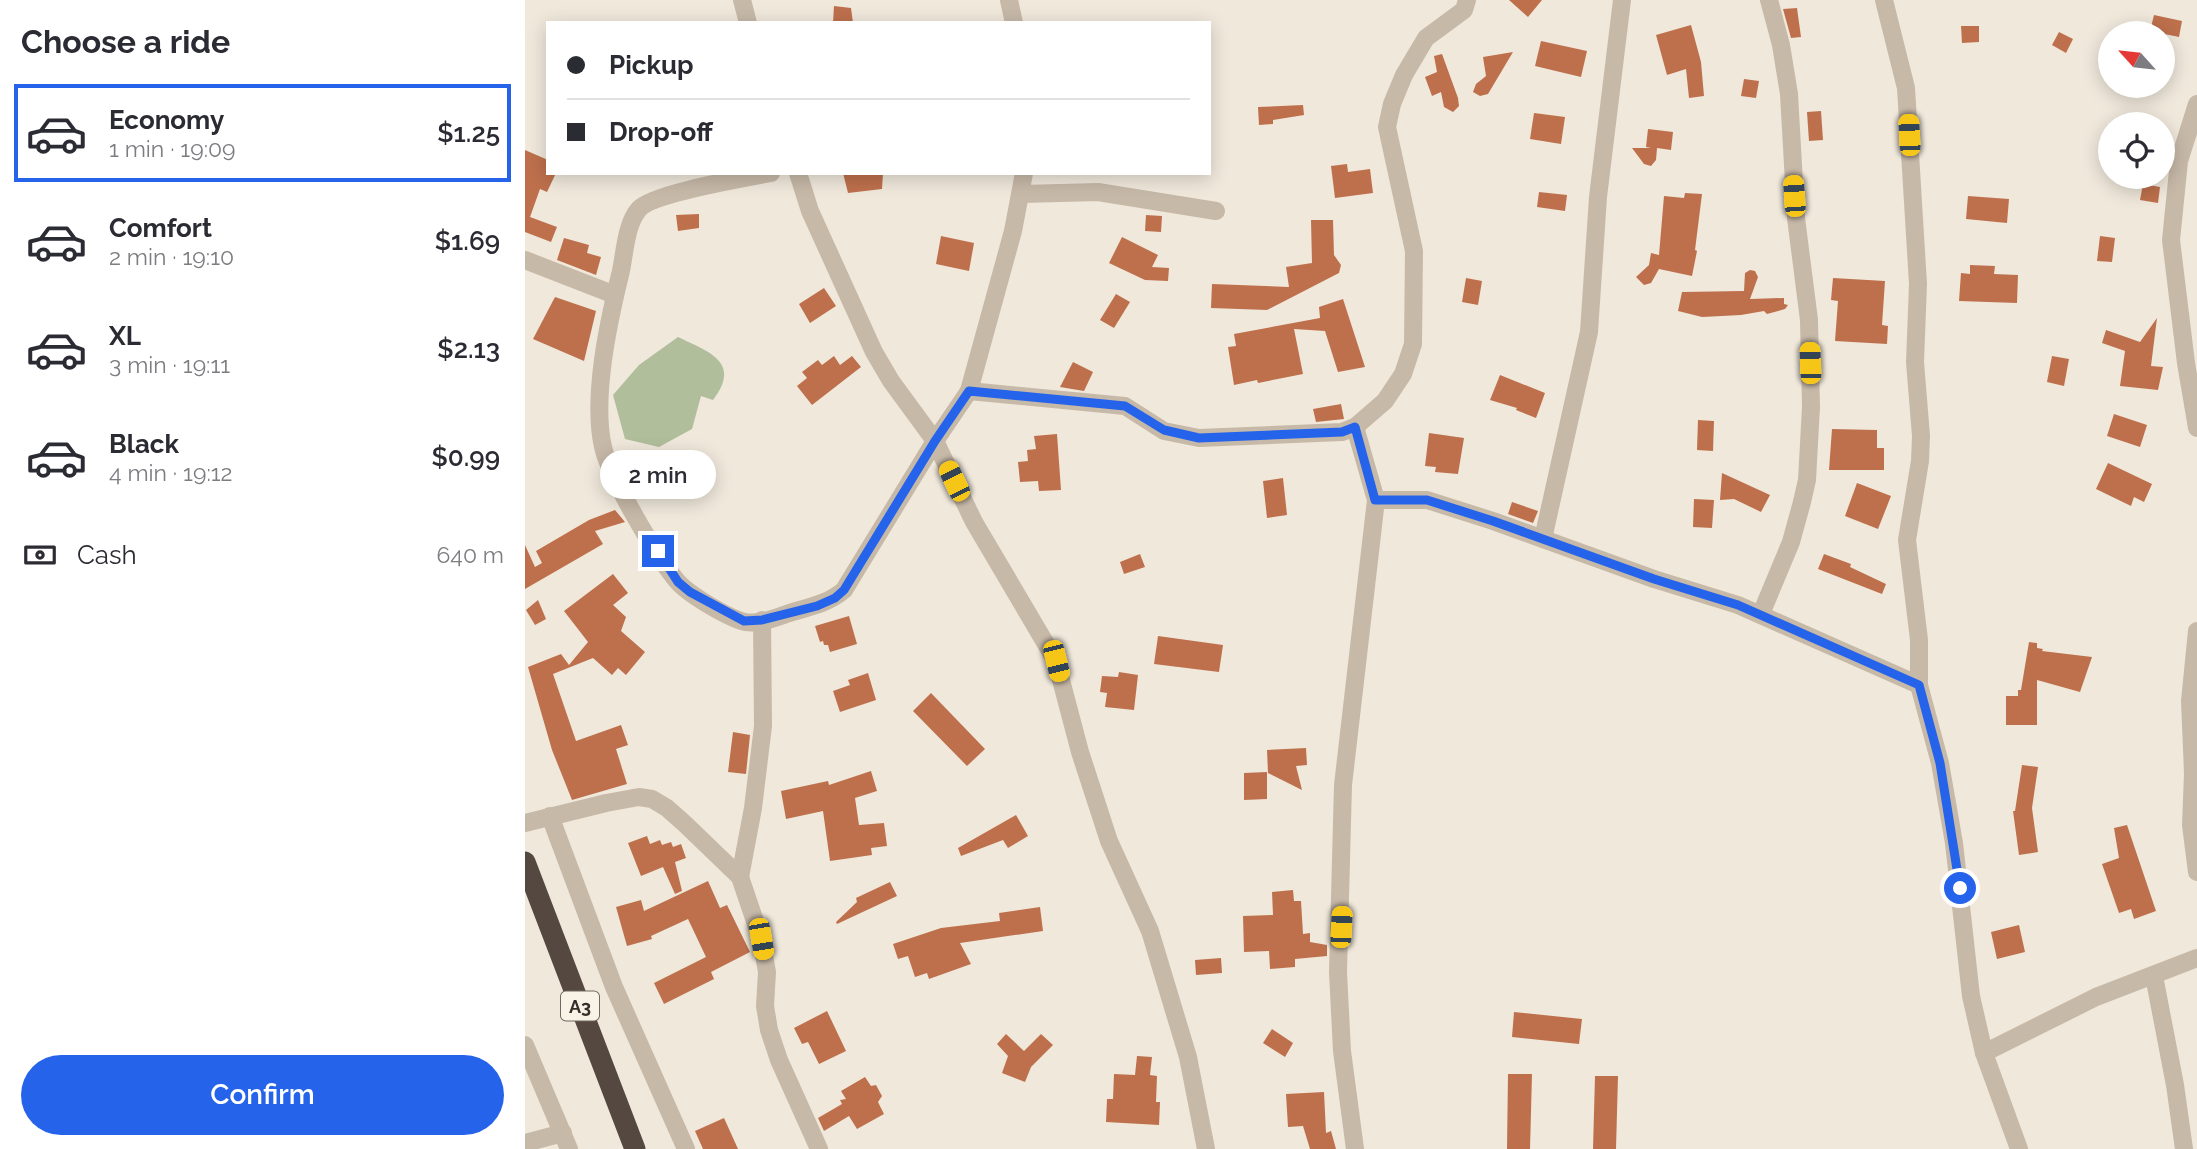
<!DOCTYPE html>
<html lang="en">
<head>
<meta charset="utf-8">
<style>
  :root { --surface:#fff; --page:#f7f7f7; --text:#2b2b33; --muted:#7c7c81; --line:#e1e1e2; --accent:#2563eb }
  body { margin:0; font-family:Raleway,sans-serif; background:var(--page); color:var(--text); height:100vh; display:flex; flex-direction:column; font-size:26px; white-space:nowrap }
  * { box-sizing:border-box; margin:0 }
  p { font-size:23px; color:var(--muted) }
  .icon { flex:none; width:38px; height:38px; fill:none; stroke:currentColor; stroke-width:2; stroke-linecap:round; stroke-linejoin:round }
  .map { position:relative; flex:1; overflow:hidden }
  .sheet { display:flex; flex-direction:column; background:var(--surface); width:525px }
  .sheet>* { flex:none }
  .top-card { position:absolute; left:21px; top:21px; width:665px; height:154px; border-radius:0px; box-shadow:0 4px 18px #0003; display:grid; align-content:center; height:154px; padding:0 21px; background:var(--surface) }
  .needle { width:46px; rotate:297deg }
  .tools { position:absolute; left:1573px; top:21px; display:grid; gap:14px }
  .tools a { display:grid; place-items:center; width:77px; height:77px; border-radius:50%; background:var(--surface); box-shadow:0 4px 18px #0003; font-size:35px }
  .end { position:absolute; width:32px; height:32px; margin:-16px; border:9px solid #2563eb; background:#fff; box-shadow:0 0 0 4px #fff }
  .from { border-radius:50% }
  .bubble { position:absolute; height:49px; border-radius:24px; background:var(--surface); box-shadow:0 4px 18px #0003; font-size:23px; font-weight:600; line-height:49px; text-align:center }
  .car { position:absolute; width:21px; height:42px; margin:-21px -10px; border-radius:9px; box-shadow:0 0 5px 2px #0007; background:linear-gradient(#f5c518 24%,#345 0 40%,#f5c518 0 76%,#345 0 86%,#f5c518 0) }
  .top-card b { display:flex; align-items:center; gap:24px; height:66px; font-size:26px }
  .top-card b+b { border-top:2px solid var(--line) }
  .top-card i { width:18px; height:18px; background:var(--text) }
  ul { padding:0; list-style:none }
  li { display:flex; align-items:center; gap:21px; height:98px; margin:0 14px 10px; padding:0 7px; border:4px solid transparent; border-radius:0px }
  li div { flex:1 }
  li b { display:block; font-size:26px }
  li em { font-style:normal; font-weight:600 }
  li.selected { border-color:var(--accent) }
  li>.icon { width:63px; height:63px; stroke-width:1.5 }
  h2 { padding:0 21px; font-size:32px; line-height:84px }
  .pay { display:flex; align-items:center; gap:18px; height:77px; padding:0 21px; font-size:26px }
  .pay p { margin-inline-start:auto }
  .button { display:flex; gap:14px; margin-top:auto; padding:14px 21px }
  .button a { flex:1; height:80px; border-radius:42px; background:var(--accent); color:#fff; font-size:28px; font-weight:600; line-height:80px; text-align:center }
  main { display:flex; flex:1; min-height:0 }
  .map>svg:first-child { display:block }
</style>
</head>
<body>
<main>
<section class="sheet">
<h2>Choose a ride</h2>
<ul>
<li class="selected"><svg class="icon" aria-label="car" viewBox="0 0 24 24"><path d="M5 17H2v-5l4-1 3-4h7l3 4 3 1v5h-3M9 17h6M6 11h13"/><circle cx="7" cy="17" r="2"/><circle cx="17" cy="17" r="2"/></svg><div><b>Economy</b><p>1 min · 19:09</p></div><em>$1.25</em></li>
<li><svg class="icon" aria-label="car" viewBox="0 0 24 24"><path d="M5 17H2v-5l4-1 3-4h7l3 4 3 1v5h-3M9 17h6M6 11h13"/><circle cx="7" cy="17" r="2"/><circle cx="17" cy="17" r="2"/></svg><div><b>Comfort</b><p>2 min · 19:10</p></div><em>$1.69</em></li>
<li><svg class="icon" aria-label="car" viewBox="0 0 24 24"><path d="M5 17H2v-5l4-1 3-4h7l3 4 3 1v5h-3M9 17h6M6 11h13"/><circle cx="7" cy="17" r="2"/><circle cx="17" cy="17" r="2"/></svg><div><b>XL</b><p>3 min · 19:11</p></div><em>$2.13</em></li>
<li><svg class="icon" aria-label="car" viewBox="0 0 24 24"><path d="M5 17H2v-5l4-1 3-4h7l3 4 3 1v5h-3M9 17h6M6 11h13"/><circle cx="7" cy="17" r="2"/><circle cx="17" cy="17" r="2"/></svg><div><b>Black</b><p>4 min · 19:12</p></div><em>$0.99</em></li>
</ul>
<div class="pay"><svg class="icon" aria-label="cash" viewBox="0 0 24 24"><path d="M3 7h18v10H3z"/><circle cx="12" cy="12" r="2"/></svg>Cash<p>640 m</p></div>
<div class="button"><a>Confirm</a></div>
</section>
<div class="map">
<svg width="1672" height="1149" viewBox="0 0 1672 1149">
  <rect width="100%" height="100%" fill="#f0e8db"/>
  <path fill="#b0be9c" d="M153 337C182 351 218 362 188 400L176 396 167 429 134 447 100 439 88 395 114 365Z"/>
  <g fill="#be704c">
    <path d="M984 0H1017L1003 17Z"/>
    <path d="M309 6 326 8 328 23H308Z"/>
    <path d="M1272 8 1276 37 1266 38 1258 9Z"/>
    <path d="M1629 15 1657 21 1654 37 1625 31Z"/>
    <path d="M1166 25 1176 62 1179 96 1164 98 1161 69 1142 75 1131 35Z"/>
    <path d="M1436 26H1454V42L1437 43Z"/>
    <path d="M1534 32 1548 39 1541 53 1527 45Z"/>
    <path d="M1016 41 1062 51 1056 77 1010 66Z"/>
    <path d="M988 52 963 94 955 96 948 92 951 84 961 76 958 57Z"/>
    <path d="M917 54 933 98 934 106 928 112 919 107 916 92 907 96 900 77 912 72 909 56Z"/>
    <path d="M1219 79 1234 81 1231 98 1216 96Z"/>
    <path d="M778 105 779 115 748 120V124L734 125 733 107Z"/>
    <path d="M1296 111 1298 140 1284 141 1282 112Z"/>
    <path d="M1009 113 1040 117 1036 144 1005 139Z"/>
    <path d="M1123 129 1148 132 1146 150 1132 148 1131 160 1126 166 1119 164 1107 148H1126L1121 147Z"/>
    <path d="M0 150 23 160V173H31L22 192 15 189 5 217 32 227 26 242 0 232Z"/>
    <path d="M822 164 823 172 845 169 848 193 810 198 806 166Z"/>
    <path d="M318 173H358L357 189 323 193Z"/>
    <path d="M1618 184 1635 187 1633 203 1615 200Z"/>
    <path d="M1014 192 1042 195 1040 211 1012 207Z"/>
    <path d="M1160 193 1177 194 1170 250 1172 251 1167 276 1134 269 1126 283 1119 285 1111 277 1124 265 1126 253 1134 255 1139 196 1159 198Z"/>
    <path d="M1443 196 1484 199 1482 223 1441 219Z"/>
    <path d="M174 214V228L153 231 151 215Z"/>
    <path d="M621 215 637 216 636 232 620 231Z"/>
    <path d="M786 220H808L809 255 816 265 814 273 742 310 686 308 687 284 764 287 761 267 787 263Z"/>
    <path d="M416 236 449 243 444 271 411 264Z"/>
    <path d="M1575 236 1590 238 1587 262 1572 261Z"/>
    <path d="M597 237 633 255 627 267 644 268 643 281 620 280 584 263Z"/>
    <path d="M39 238 64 245 62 253 76 257 71 275 32 260Z"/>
    <path d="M1445 265 1470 266 1469 274 1493 275 1492 303 1434 301 1436 273 1445 274Z"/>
    <path d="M1225 270 1230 271 1233 277 1225 299 1259 298V304L1263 305 1260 309 1242 314 1239 311 1216 315 1177 317 1153 311 1157 292 1219 291 1220 273Z"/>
    <path d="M941 278 957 281 953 305 937 302Z"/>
    <path d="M1308 278 1360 281 1357 325 1363 326 1362 344 1310 341 1313 301 1306 300Z"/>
    <path d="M299 288 311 306 285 323 274 304Z"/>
    <path d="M591 294 605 302 589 328 575 320Z"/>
    <path d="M30 297 71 311 59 361 8 339Z"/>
    <path d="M818 299 840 367 813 372 800 331 769 329 778 374 733 383 732 380 709 385 703 347 711 346 709 334 768 323V326V323L795 318 794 307Z"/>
    <path d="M1632 318 1626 366 1638 367 1633 390 1595 386 1600 351 1577 343 1581 330 1615 342Z"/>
    <path d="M309 356 315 365 327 356 336 367 287 405 272 386 282 378 277 372 293 360 297 365Z"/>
    <path d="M1527 356 1544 359 1539 386 1522 382Z"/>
    <path d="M548 362 568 372 559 391 535 387Z"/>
    <path d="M975 375 1020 393 1011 418 991 410 992 408 965 400Z"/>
    <path d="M816 404 819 419 791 422 788 409Z"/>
    <path d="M1589 414 1622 425 1615 447 1582 436Z"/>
    <path d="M1173 420 1189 421 1188 451 1172 450Z"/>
    <path d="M1307 429 1352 430V448H1359V470H1304Z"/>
    <path d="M904 433 939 438 933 474 910 472 911 467 900 466Z"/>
    <path d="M532 434 536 490 514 491 513 481 495 482 493 462 503 461 502 450 511 449 509 436Z"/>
    <path d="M1583 463 1627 484 1619 502 1609 497 1606 506 1571 489Z"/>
    <path d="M1197 473 1245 495 1236 512 1209 499 1195 500Z"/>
    <path d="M758 478 762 515 742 518 738 481Z"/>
    <path d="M1332 483 1366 496 1353 529 1320 516Z"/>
    <path d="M1169 499 1189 500 1187 528 1168 527Z"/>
    <path d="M987 502 1013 511 1008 523 983 514Z"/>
    <path d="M90 510 100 522 70 531 78 544 0 589V545L10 567 17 563 11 551 64 520Z"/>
    <path d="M615 554 620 567 599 574 595 562Z"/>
    <path d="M1299 554 1326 564 1325 567 1361 584 1357 594 1293 569Z"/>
    <path d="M88 574 103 593 88 605 101 617 96 631 120 652 101 675 93 668 87 675 68 658 28 674 51 741 96 725 103 745 91 749 102 784 47 800 27 750 3 667 36 654 44 665 63 642 39 611Z"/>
    <path d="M13 600 21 619 10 625 1 610Z"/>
    <path d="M324 616 332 644 305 652 303 645H299L298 641 295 642 290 626Z"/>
    <path d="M633 636 698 645 694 672 629 664Z"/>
    <path d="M1504 642 1512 643V648L1518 649 1517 651 1567 657 1555 692 1512 680V725H1481V696H1493V690H1496Z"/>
    <path d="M594 672 613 675 609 710 580 707 582 693 575 692 577 676 593 677Z"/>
    <path d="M343 673 351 700 315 712 308 691 325 685 323 680Z"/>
    <path d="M406 693 460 749 442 766 388 711Z"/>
    <path d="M208 732 225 735 221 774 203 772Z"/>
    <path d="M781 748 782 765 771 766 777 790 743 773 742 750Z"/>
    <path d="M1497 765 1513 767 1507 808 1513 852 1494 855 1488 811H1490Z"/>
    <path d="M346 771 352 791 330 798 334 825 359 823 362 846 346 848 347 855 305 861 298 811 261 819 256 791 303 781 304 785Z"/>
    <path d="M742 772V799L719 800V773Z"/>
    <path d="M491 815 503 836 483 848 478 840 436 856 433 848Z"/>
    <path d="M1602 825 1631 911 1609 919 1606 909 1594 913 1577 864 1594 858 1589 828Z"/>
    <path d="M122 836 125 844 135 840 137 845 146 842 148 847 156 844 161 858 150 862 157 891 150 894 138 867 116 876 103 843Z"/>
    <path d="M183 881 195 908 202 905 225 952 186 972 189 979 139 1004 129 983 181 957 163 919 126 936 127 939 102 946 91 907 116 900 119 911Z"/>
    <path d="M365 882 372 896 312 924 311 922 332 902 331 898Z"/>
    <path d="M768 890 769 901H776L778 934 785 933V942L802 945V956L770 959V967L745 969 744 951 719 952 718 916 748 915 747 892Z"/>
    <path d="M515 907 518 931 435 943 446 964 404 979 402 973 390 977 383 956 373 959 368 944 416 928 475 921 474 913Z"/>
    <path d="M1494 925 1500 952 1472 959 1466 932Z"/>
    <path d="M696 958 697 973 671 975 670 960Z"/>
    <path d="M302 1011 321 1051 294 1064 283 1042 277 1044 269 1028Z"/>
    <path d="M989 1012 1057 1019 1054 1044 987 1037Z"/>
    <path d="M747 1029 768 1043 760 1057 738 1043Z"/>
    <path d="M481 1034 499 1051 516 1034 528 1045 506 1067 500 1082 477 1073 483 1056 472 1044Z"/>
    <path d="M612 1056 627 1057 625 1075 632 1076 631 1102H635L634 1125 581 1122 582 1099H588L589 1074 610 1075Z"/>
    <path d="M983 1074H1007L1005 1149H982Z"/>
    <path d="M1070 1076H1093L1091 1149H1068Z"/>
    <path d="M340 1077 346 1086 351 1085 357 1096 353 1102 359 1114 332 1129 324 1116 299 1131 293 1118 317 1104 315 1100 321 1099 316 1091Z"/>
    <path d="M799 1092 801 1133 806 1131 811 1149H785L778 1126 763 1127 761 1094Z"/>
    <path d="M199 1118 213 1149H178L170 1131Z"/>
  </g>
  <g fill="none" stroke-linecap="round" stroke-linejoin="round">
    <g stroke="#c7b9a8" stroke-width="18">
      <path d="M217 0 223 23"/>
      <path d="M484 0 489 23"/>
      <path d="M1359 0 1381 88 1393 284 1390 362 1396 436 1395 461 1382 540 1394 640V685L1415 763 1429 843 1446 996 1459 1053 1494 1149"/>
      <path d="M1672 104 1654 161 1646 240 1661 363 1672 428"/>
      <path d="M246 173C221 178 128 193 114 209 100 225 100 255 95 275 83 324 67 398 78 447 85 478 132 557 152 581 163 594 203 618 220 622 236 625 256 615 271 611 289 606 305 602 319 590L410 441 444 391 488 231 499 173"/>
      <path d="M273 173 285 211 349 352 366 381 410 441 449 522 531 661 555 752 584 841 625 931 663 1057 681 1149"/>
      <path d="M497 194 573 192 691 211"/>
      <path d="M0 260 90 295"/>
      <path d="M444 391 600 406 639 431 674 438 817 432 830 427 860 401 878 374 888 344 889 251 862 127 867 104 879 75 901 38 939 10 942 0"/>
      <path d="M851 500H902L968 521 1129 579 1213 605 1394 685"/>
      <path d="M1018 539 1064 332 1073 197 1097 0"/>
      <path d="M1236 614 1266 542 1277 502 1282 480 1286 407 1284 320 1271 218 1264 94 1256 45 1244 0"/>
      <path d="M1672 631 1665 701 1668 773 1666 825 1672 872"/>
      <path d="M25 816 89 987 161 1149"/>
      <path d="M0 823 81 803 114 797 127 799 142 808 160 824 215 877 236 939 242 972 240 1006 244 1030 254 1060 294 1149"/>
      <path d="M215 877 228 808 238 726 237 620"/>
      <path d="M1629 976 1650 1085 1659 1149"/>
      <path d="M0 1045 44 1149"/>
      <path d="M1459 1053 1571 997 1672 958"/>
      <path d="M0 1143 38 1133"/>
      <path d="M830 1149 817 1051 813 972 818 785 851 500 830 427"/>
    </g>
    <path stroke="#554840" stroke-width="21" d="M0 862 110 1149"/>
  </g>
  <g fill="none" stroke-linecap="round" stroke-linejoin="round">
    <path stroke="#2563eb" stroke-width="9" d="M133 551 153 582 165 592 219 621 237 620 292 606 310 598 319 590 410 441 444 391 600 406 639 430 674 438 817 432 830 427 850 500H902L968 521 1129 579 1213 605 1394 685 1415 763 1435 888"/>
  </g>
  <g text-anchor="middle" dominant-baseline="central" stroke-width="6" stroke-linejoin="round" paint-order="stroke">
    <rect fill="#f8f2e7" stroke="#706861" stroke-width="2" x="36" y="991.5" width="38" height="29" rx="5"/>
    <g font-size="18" font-weight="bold" fill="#352d28">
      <text x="55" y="1006">A3</text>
    </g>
  </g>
</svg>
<div class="tools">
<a><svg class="needle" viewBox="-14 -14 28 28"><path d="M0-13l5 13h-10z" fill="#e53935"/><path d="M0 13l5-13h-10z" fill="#7c7c81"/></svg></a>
<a><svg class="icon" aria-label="locate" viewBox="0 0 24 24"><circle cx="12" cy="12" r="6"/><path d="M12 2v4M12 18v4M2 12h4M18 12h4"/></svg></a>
</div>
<i class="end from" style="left:1435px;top:888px"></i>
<i class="end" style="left:133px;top:551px"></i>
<div class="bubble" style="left:75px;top:450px;width:116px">2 min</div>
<i class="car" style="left:1384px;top:135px;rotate:357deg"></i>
<i class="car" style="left:1269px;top:196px;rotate:356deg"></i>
<i class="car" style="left:1285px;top:363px;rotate:358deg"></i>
<i class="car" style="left:429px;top:481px;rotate:334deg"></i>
<i class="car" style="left:531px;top:661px;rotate:166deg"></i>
<i class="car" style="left:816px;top:927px;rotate:3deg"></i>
<i class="car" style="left:236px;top:939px;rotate:170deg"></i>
<div class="top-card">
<b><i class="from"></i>Pickup</b>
<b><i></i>Drop-off</b>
</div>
</div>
</main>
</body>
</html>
